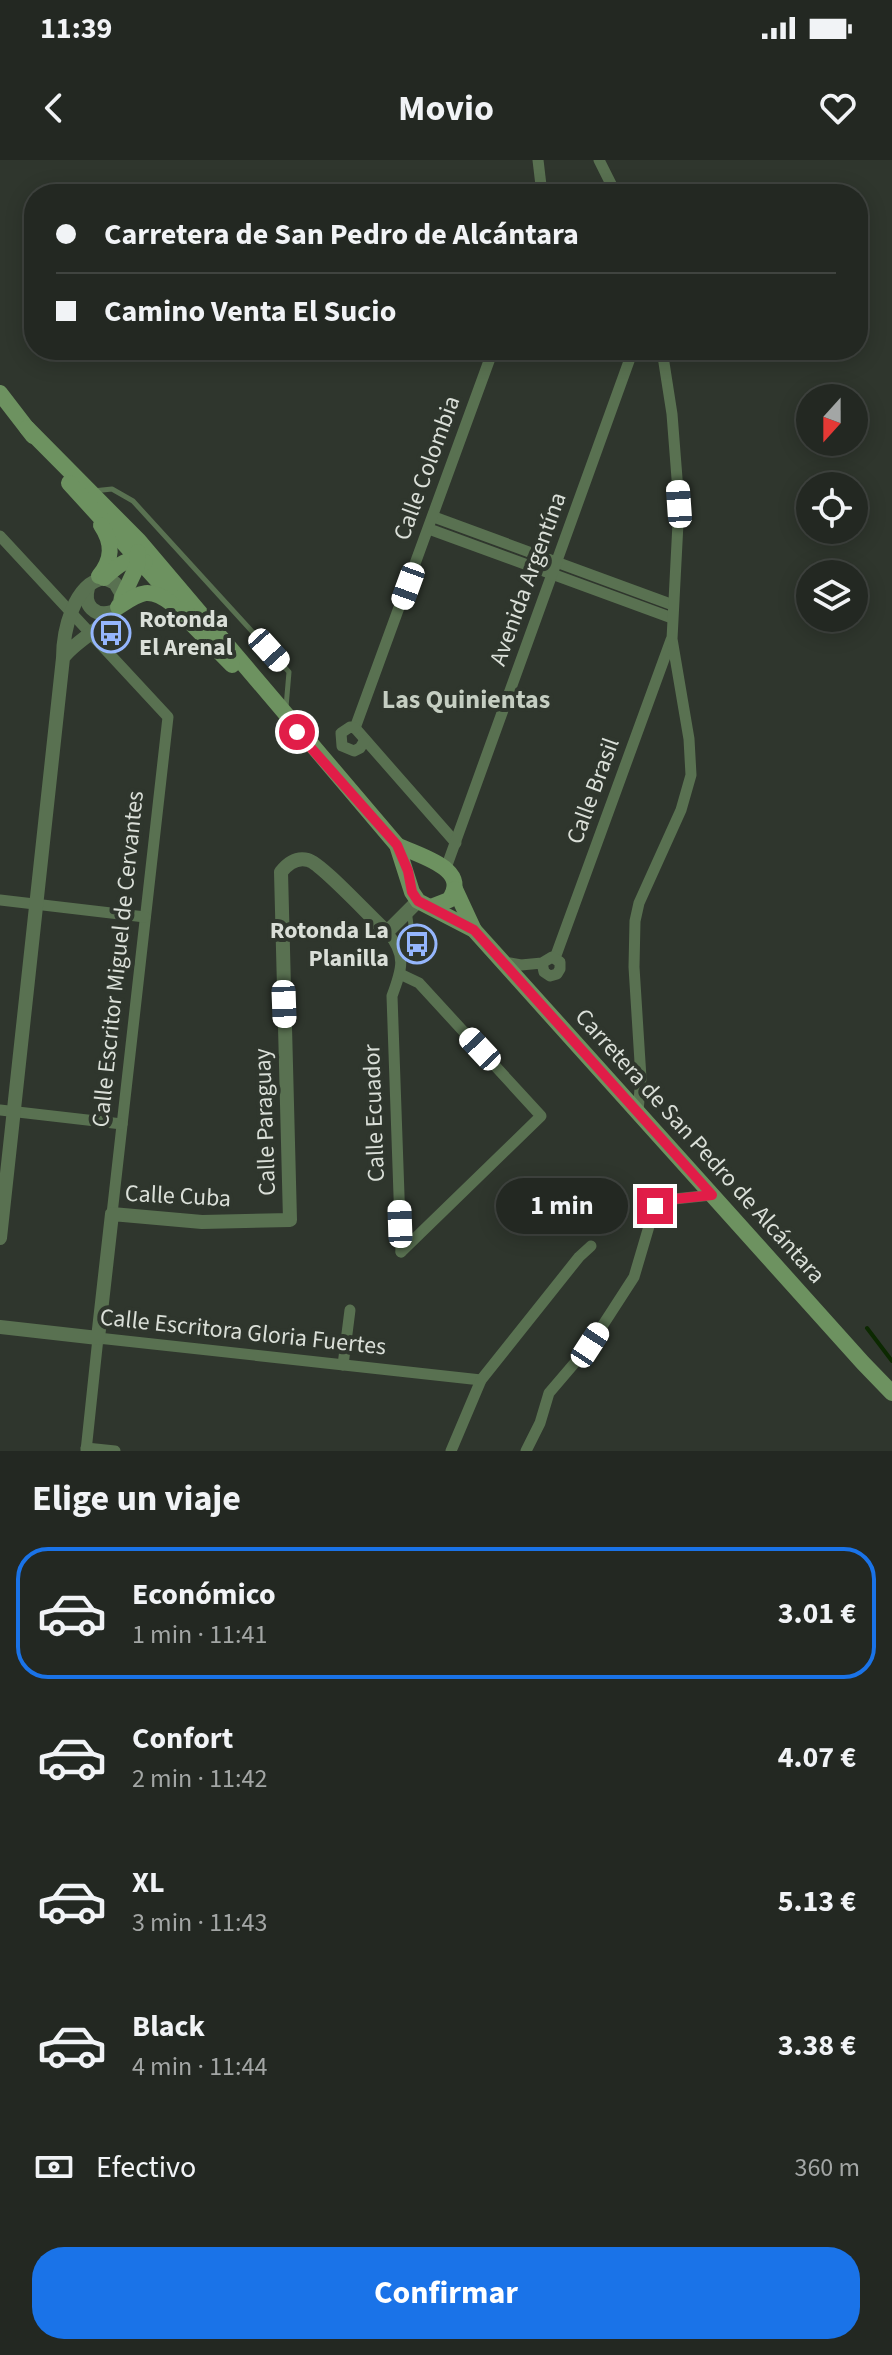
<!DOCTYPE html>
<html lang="es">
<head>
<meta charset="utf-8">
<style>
  :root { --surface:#232822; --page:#2f342f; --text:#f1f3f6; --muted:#a3a6a5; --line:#404440; --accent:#1a73e8 }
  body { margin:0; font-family:"Source Sans 3",sans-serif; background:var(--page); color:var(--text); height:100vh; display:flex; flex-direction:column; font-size:30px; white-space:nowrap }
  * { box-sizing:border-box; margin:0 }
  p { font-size:26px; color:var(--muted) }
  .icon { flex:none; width:44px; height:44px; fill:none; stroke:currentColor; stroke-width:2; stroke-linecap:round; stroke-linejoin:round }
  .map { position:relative; height:1291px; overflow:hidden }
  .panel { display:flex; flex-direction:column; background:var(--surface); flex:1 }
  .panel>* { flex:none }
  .guide { position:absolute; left:24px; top:24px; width:844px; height:176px; border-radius:32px; box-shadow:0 4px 20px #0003,0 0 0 2px var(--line); display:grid; align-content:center; height:176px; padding:0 32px; background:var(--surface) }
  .needle { width:52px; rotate:201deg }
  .controls { position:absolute; left:796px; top:224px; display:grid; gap:16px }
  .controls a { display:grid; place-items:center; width:72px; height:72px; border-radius:50%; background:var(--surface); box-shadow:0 4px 20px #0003,0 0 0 2px var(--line); font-size:40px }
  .end { position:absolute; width:36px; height:36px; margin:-18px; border:10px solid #e11d48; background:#fff; box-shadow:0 0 0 4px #fff }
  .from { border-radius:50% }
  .bubble { position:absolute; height:56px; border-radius:28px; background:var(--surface); box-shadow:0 4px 20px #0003,0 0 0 2px var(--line); font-size:26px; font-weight:700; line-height:56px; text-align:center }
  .car { position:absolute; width:24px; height:48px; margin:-24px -12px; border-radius:10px; box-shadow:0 0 6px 2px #0007; background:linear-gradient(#fff 24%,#345 0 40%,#fff 0 76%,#345 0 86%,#fff 0) }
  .guide b { display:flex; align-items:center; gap:28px; height:76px; font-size:30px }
  .guide b+b { border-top:2px solid var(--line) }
  .guide i { width:20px; height:20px; background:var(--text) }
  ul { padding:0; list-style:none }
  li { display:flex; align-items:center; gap:24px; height:132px; margin:0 16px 12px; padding:0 16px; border:4px solid transparent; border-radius:32px }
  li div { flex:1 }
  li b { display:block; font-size:30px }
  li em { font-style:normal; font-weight:700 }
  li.active { border-color:var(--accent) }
  li>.icon { width:72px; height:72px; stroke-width:1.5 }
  h2 { padding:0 32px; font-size:36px; line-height:96px }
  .pay { display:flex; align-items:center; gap:20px; height:88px; padding:0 32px; font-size:30px }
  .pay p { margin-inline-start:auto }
  .primary-button { display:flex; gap:16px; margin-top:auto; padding:16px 32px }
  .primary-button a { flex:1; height:92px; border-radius:32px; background:var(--accent); color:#fff; font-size:32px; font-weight:700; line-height:92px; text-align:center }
  .status { display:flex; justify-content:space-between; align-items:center; height:56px; padding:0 40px; background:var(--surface); direction:ltr }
  .status svg { height:22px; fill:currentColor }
  header { display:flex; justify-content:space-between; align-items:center; height:104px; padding:0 32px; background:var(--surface); font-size:36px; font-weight:700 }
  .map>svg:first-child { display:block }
</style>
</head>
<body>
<div class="status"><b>11:39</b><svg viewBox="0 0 49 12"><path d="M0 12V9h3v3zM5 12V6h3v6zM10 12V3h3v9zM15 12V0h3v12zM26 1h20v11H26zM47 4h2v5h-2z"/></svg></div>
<header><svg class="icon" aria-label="back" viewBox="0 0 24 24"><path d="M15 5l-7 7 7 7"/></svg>Movio<svg class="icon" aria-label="heart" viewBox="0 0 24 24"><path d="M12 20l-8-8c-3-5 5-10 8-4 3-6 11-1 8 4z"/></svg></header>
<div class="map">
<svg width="892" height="1291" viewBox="0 0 892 1291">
  <rect width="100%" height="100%" fill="#2f362d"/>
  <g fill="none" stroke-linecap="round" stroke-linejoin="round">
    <path stroke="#0c2901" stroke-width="4" d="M867 1168 892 1201"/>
    <g stroke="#597151" stroke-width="5">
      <path d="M93 331 112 329 133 341 289 512 286 547"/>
      <path d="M401 790C414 780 412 767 409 752"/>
    </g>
    <g stroke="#597151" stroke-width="11">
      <path d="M538 0 542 34"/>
      <path d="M599 0 616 34"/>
      <path d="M434 357 673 445"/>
      <path d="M429 369 672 458"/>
      <path d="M0 376 168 557 112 1054"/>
      <path d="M355 568 493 190"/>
      <path d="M355 568 456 683"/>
      <path d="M355 568 350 567 341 573 342 586 354 591 360 588 365 580"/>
      <path d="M446 708 633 190"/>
      <path d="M0 740 145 757"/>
      <path d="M387 772C407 795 402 809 392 836L401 1092"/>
      <path d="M555 798 671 480"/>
      <path d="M504 802 521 805 542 803 552 797 560 802V809L557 814 550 816 544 812 542 803"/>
      <path d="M400 814 419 823 541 956 401 1092"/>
      <path d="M0 950 122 964"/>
      <path d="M638 951 641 918 634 807 635 761 639 743 681 650 691 615 689 579 672 479 679 344 672 254 662 190"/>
      <path d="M343 1205 350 1150"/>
      <path d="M86 1288 115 1291"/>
      <path d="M86 1291 98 1178 481 1220"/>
      <path d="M451 1291 481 1220 579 1097 591 1086"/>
      <path d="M526 1291 540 1263 549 1233 590 1185 634 1117 655 1046 665 1040 712 1035"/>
    </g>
    <g stroke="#597151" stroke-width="14">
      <path d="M88 428C83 446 95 457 112 452"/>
      <path d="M0 1078 63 498C63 472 73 424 104 418L115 423 121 433C123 460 77 477 63 498"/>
      <path d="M0 1167 98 1178 112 1054 202 1062 290 1060 281 712C288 703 297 697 308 700 321 703 372 759 387 772L418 741"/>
    </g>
    <g stroke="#6d9260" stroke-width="16">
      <path d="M0 233 33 276"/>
      <path d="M27 268 139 381 397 685 412 732 418 741 474 770 863 1203 892 1233"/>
      <path d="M69 323 188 454"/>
      <path d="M99 416C113 399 113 383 101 365"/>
      <path d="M104 418C116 407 128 395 145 402"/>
      <path d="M122 438 137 406 138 392"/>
      <path d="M118 447C140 433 148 426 171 443L232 505"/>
      <path d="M397 685C418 696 472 708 449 740L431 747"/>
      <path d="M455 729 474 770"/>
    </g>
  </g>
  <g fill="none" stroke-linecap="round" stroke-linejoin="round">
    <path stroke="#e11d48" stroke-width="10" d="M297 572 397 685 408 711 412 732 418 741 474 770 712 1035 665 1040 655 1046"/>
  </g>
  <defs>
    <symbol id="bus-ring" viewBox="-11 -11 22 22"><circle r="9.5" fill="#2f362d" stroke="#95b6fd" stroke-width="1.5"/><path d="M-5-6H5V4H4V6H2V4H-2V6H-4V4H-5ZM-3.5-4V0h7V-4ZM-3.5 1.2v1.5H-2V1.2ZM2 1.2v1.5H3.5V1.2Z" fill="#95b6fd"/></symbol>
  </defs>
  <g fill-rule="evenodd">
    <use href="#bus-ring" x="89" y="451" width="44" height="44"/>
    <use href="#bus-ring" x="395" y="762" width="44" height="44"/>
  </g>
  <g text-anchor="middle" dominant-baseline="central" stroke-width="8" stroke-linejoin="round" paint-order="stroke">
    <g font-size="24" fill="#dadfd8" stroke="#2f362d">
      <text transform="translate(427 308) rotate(-70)">Calle Colombia</text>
      <text transform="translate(528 419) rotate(-70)">Avenida Argentína</text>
      <text transform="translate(593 631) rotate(-70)">Calle Brasil</text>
      <text transform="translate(118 799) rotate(-84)">Calle Escritor Miguel de Cervantes</text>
      <text transform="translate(374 953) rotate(-92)">Calle Ecuador</text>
      <text transform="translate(265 962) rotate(-92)">Calle Paraguay</text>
      <text transform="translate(700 986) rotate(48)">Carretera de San Pedro de Alcántara</text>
      <text transform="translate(178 1036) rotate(3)">Calle Cuba</text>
      <text transform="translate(243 1172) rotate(6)">Calle Escritora Gloria Fuertes</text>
    </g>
    <g font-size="24" font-weight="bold" fill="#dadfd8" stroke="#2f362d" text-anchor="start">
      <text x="139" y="459">Rotonda<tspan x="139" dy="28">El Arenal</tspan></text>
      <text x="389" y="770" text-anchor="end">Rotonda La<tspan x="389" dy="28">Planilla</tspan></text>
    </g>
    <g font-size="26" font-weight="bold" fill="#c5cec2" stroke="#2f362d">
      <text x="466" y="539">Las Quinientas</text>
    </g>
  </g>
</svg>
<div class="controls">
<a><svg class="needle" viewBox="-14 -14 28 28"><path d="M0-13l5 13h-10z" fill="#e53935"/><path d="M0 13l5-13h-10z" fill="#a3a6a5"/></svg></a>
<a><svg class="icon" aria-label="locate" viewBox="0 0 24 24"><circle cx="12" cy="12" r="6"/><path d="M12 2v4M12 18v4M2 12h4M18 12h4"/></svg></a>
<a><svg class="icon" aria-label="layers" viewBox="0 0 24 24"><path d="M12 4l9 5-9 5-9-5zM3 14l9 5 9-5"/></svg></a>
</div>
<i class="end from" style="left:297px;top:572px"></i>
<i class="end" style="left:655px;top:1046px"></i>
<div class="bubble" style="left:496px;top:1018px;width:132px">1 min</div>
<i class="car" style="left:679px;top:344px;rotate:356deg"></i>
<i class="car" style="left:408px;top:426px;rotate:200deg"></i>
<i class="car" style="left:269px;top:490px;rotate:138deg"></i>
<i class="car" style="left:284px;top:844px;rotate:178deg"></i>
<i class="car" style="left:480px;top:889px;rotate:317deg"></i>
<i class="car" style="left:400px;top:1064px;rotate:358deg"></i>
<i class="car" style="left:590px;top:1185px;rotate:33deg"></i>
<div class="guide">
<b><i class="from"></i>Carretera de San Pedro de Alcántara</b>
<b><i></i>Camino Venta El Sucio</b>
</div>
</div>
<section class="panel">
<h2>Elige un viaje</h2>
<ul>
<li class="active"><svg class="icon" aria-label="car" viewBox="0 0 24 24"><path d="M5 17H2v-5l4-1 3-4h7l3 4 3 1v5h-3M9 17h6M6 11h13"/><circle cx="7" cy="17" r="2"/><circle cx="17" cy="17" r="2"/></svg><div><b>Económico</b><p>1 min · 11:41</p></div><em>3.01 €</em></li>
<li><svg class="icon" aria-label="car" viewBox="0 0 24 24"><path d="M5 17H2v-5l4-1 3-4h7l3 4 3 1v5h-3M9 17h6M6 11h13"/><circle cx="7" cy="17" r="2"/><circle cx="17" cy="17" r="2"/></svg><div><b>Confort</b><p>2 min · 11:42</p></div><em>4.07 €</em></li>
<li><svg class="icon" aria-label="car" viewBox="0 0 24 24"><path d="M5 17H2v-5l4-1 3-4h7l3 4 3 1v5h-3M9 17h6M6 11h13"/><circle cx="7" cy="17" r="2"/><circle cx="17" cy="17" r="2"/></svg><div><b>XL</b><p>3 min · 11:43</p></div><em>5.13 €</em></li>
<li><svg class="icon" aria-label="car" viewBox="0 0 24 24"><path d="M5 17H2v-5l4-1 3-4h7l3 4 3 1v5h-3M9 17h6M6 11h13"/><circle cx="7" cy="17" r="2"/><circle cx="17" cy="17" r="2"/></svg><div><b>Black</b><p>4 min · 11:44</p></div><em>3.38 €</em></li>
</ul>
<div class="pay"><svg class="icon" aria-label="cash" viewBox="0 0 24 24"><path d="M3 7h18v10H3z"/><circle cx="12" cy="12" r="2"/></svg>Efectivo<p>360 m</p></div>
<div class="primary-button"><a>Confirmar</a></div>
</section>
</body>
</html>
